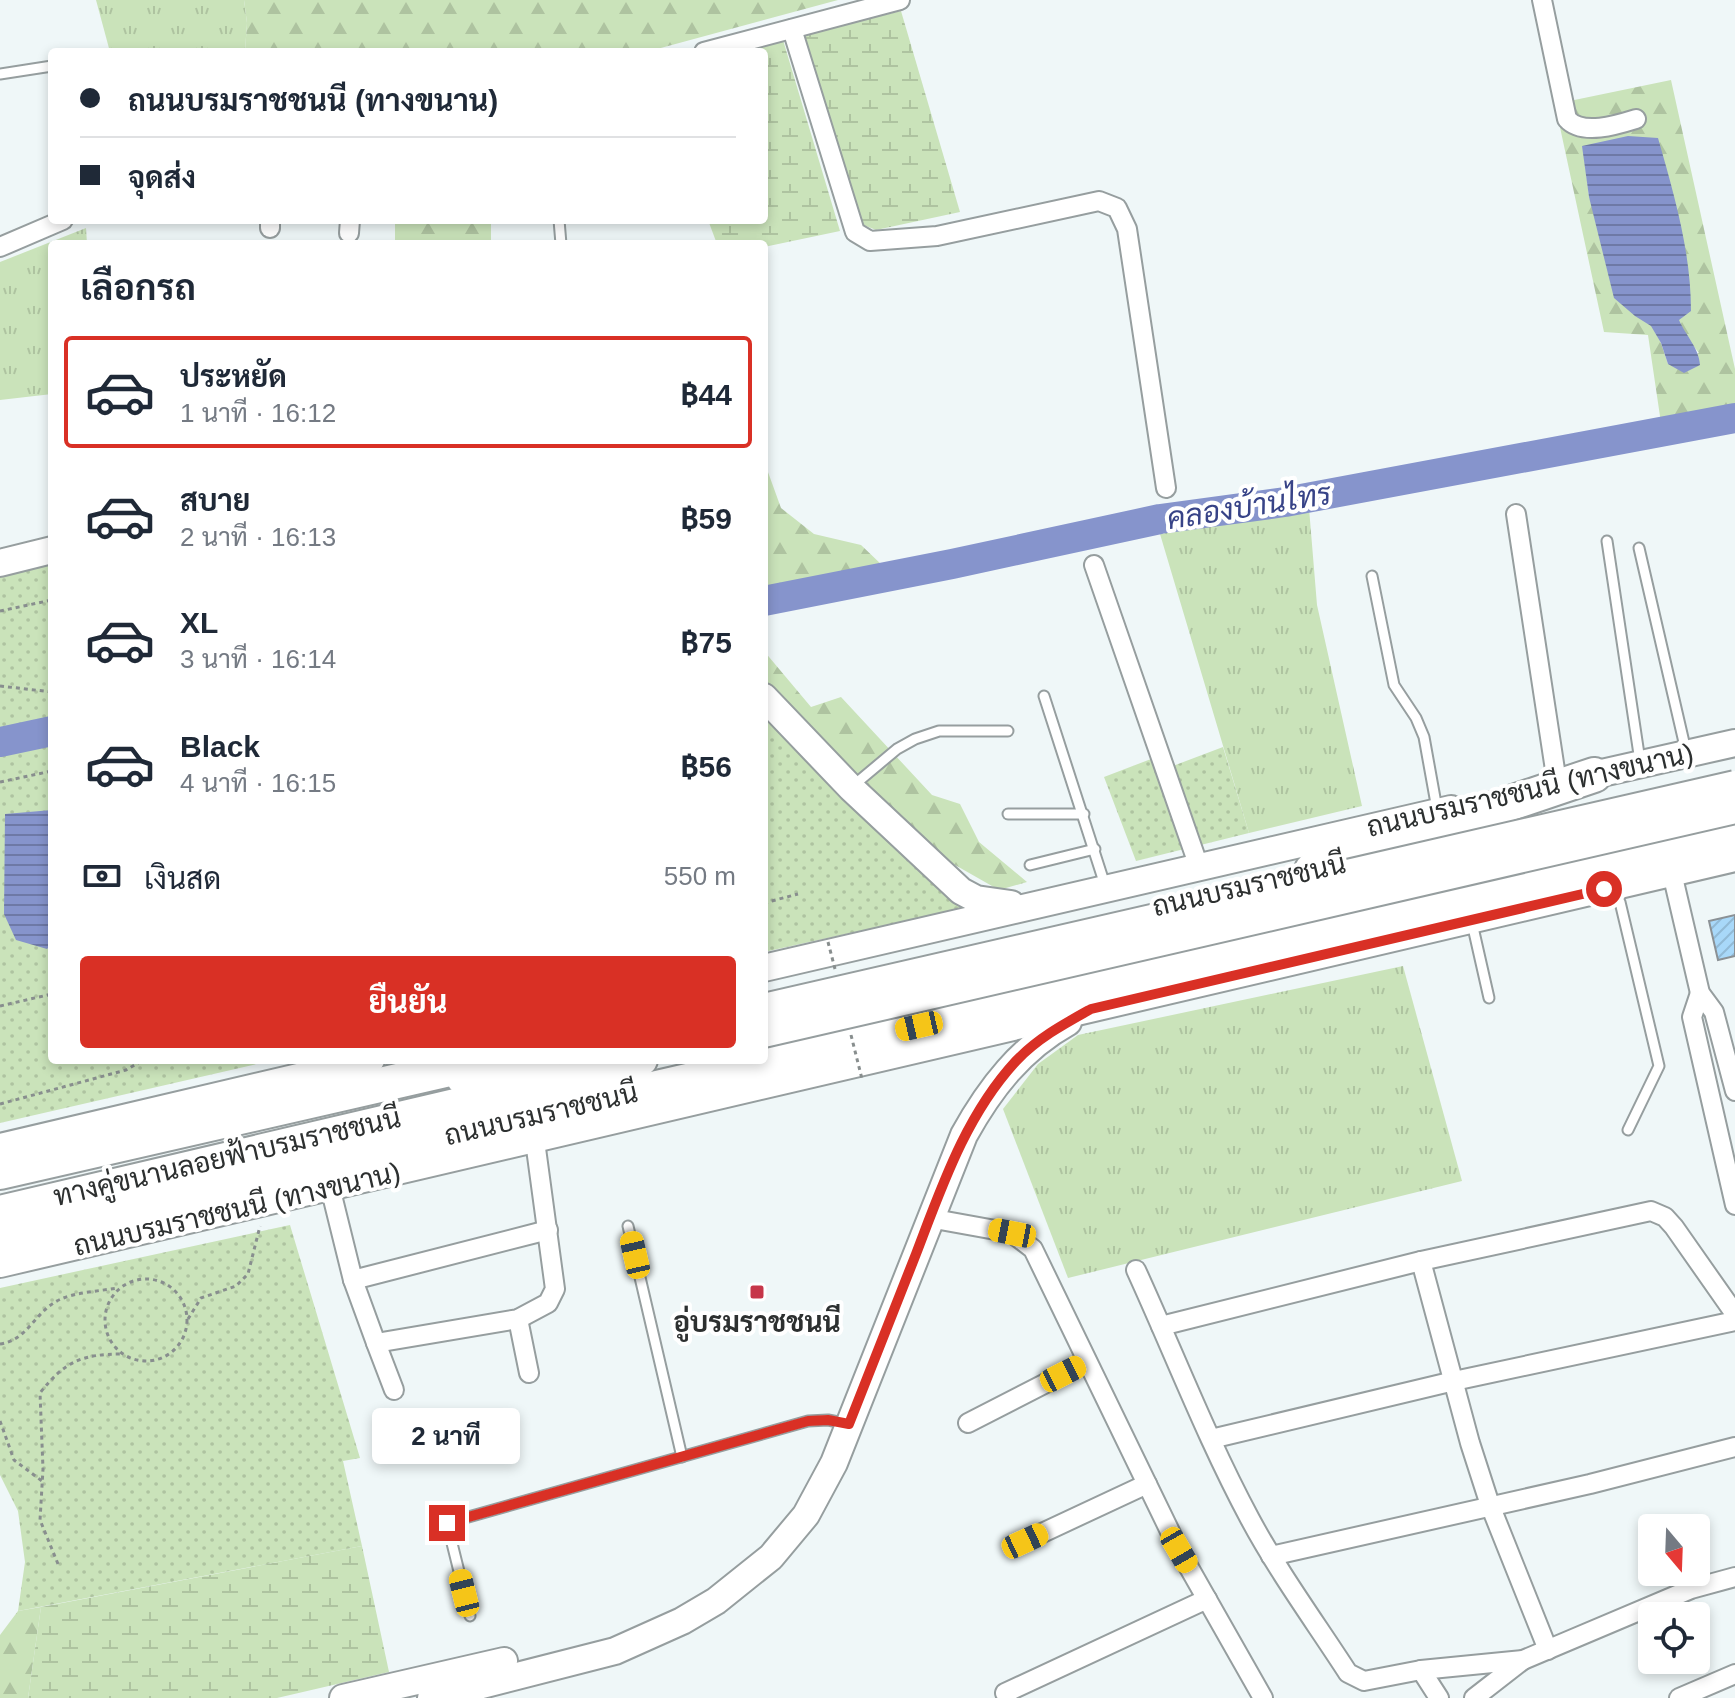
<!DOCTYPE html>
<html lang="th">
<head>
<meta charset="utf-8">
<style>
  :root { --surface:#fff; --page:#f2f2f3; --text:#1f2937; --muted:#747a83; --line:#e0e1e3; --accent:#d93025 }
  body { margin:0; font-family:Helvetica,Sarabun,sans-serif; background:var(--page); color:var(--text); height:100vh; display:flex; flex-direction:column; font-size:30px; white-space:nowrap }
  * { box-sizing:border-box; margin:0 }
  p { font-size:26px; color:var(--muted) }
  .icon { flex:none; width:44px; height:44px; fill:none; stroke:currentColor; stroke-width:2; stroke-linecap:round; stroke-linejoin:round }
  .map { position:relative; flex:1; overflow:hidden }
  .side { position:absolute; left:48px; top:240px; width:720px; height:824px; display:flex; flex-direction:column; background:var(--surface); border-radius:8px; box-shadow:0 4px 12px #0003 }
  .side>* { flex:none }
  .banner { position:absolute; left:48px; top:48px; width:720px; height:176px; border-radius:8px; box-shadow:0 4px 12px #0003; display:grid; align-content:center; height:176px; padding:0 32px; background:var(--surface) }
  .needle { width:52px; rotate:161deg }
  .controls { position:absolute; left:1638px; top:1514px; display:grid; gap:16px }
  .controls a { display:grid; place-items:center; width:72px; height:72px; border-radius:8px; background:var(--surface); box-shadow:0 4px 12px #0003; font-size:40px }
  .end { position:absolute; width:36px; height:36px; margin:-18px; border:10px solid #d93025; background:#fff; box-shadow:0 0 0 4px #fff }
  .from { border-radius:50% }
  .bubble { position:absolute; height:56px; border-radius:8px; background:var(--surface); box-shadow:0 4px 12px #0003; font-size:26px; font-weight:700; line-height:56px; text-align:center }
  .car { position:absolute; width:24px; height:48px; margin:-24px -12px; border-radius:10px; box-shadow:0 0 6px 2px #0007; background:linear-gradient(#f5c518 24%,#345 0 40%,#f5c518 0 76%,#345 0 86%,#f5c518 0) }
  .banner b { display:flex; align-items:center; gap:28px; height:76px; font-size:30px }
  .banner b+b { border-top:2px solid var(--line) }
  .banner i { width:20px; height:20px; background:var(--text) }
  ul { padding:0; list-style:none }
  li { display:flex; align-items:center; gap:24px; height:112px; margin:0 16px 12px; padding:0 16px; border:4px solid transparent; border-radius:8px }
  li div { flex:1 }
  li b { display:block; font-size:30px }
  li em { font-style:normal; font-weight:700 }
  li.on { border-color:var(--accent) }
  li>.icon { width:72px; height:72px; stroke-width:1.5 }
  h2 { padding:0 32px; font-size:36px; line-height:96px }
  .pay { display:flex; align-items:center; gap:20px; height:88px; padding:0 32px; font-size:30px }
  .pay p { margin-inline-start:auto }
  .primary-button { display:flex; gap:16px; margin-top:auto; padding:16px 32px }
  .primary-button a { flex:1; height:92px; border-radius:8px; background:var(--accent); color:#fff; font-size:32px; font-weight:700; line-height:92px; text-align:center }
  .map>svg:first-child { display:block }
</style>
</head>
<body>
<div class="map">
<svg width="1735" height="1698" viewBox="0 0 1735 1698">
  <defs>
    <pattern id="grass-tufts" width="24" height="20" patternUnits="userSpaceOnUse" patternTransform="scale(2)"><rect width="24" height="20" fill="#cae3ba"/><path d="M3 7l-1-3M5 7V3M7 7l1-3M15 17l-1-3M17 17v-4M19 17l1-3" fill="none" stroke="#aec3a0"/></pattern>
    <pattern id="forest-firs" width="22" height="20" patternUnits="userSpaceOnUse" patternTransform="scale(2)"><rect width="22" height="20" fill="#cae3ba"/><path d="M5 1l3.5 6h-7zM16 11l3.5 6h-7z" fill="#aec3a0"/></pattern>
    <pattern id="wetland-marsh" width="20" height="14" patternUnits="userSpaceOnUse" patternTransform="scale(2)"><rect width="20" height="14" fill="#cae3ba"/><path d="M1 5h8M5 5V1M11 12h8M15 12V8" fill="none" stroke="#aec3a0"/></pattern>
    <pattern id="park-dots" width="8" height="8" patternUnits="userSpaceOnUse" patternTransform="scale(2)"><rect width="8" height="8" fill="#cae3ba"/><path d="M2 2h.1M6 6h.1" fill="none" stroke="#aec3a0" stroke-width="1.8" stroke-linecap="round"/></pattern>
    <pattern id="water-rules" width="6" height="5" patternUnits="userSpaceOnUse" patternTransform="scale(2)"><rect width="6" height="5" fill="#8694cc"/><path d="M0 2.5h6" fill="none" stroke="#6e79a6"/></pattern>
    <pattern id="building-hatch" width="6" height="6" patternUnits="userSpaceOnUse" patternTransform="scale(2)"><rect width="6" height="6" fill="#a8d8f9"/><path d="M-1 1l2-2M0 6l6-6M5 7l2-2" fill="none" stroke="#91bad6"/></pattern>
  </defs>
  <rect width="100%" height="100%" fill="#eff7f8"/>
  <g fill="url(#grass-tufts)">
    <path d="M96 0H244L247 23 245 52H110Z"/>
    <path d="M86 228 87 244H52V394L0 400V262Z"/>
    <path d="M1309 508 1317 605 1362 806 1249 833 1160 534Z"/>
    <path d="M1403 966 1462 1181 1068 1278 1003 1109 1038 1064 1078 1035Z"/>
  </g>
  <g fill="url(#forest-firs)" fill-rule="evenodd">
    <path d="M244 0H838L646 52H245L247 23Z"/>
    <path d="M1671 80 1735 369V406L1661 423 1648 335 1604 332 1555 104ZM1583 146 1686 337 1699 353 1668 364 1661 343 1589 197Z"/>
    <rect x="395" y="220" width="96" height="24"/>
    <path d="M764 461 781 508 814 534 861 545 883 566 764 590Z"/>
    <path d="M764 651 811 707 841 697 932 795 960 804 979 842 1027 882 999 890 941 857 764 681Z"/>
    <path d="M41 1607 28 1698H0V1635L18 1611Z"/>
  </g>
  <g fill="url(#wetland-marsh)">
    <path d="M901 11 960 212 876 230 861 224 801 35Z"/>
    <path d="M783 40 840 231 764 247V244H717L708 220H764V52H740Z"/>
    <path d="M362 1546 389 1672 277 1698H28L41 1607Z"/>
  </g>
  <g fill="url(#park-dots)">
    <path d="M52 561V1060H274L0 1123V574Z"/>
    <path d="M764 706 953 898 964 908 764 952Z"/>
    <path d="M1223 747 1249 833 1136 861 1104 777 1151 759 1157 772Z"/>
    <path d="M290 1225 360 1458 343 1461 362 1546 18 1611 25 1562 18 1511 0 1475V1288Z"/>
  </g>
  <g fill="url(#water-rules)">
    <path d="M1628 136 1658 138C1674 194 1691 252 1691 311L1679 320C1686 336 1699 348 1700 365L1684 373 1668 364 1661 343 1651 326 1635 316 1614 298 1589 197 1582 146Z"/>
    <path d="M52 810V944L47 949 16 940 4 914 5 814Z"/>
  </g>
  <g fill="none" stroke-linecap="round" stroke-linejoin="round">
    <g stroke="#8694cc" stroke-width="30">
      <path d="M764 601 952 564 1160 519 1285 502 1735 418"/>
      <path d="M0 742 52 731"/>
    </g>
  </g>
  <path fill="url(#building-hatch)" stroke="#8b9195" stroke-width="2" d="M1735 915V956L1718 960 1709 921Z"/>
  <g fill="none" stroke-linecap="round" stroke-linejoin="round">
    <defs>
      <g id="lane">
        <path d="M0 74 52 66"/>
        <path d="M559 220 561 244"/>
        <path d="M1607 541 1640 761"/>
        <path d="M1639 548 1686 751"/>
        <path d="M1372 576 1394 685 1416 718 1424 737 1437 809"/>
        <path d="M1044 696 1105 885"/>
        <path d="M854 785 897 749 915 739 939 731H1008"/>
        <path d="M1008 814H1084"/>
        <path d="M1030 865 1095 849"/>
        <path d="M1620 902 1659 1066 1628 1130"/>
        <path d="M1472 923 1489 998"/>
        <path d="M628 1226 682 1457"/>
        <path d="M470 1616 447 1523 808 1421 828 1420 849 1424"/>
      </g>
      <g id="street">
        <path d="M1542 0 1567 119C1582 136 1617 125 1636 119"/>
        <path d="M792 29 855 232 870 241 937 236 1099 201 1117 208 1127 229 1166 488"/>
        <path d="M704 52 900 0"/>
        <path d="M270 220V228"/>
        <path d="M349 233 350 220"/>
        <path d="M0 247 63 220"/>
        <path d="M1516 514 1557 783"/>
        <path d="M1094 565 1199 867"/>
        <path d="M1672 873 1700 993 1714 1012 1735 1091"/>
        <path d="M1700 993 1692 1017 1735 1205"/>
        <path d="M330 1187 353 1280 376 1343 518 1319 548 1303 555 1289 535 1141"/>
        <path d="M929 1218 1012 1233 1033 1249 1179 1550 1263 1698"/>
        <path d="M1421 1261 1470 1443 1490 1505 1548 1650"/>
        <path d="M1136 1270C1174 1353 1207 1439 1250 1519 1279 1573 1315 1622 1348 1673L1364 1681 1421 1670 1523 1660 1691 1589 1735 1577"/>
        <path d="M353 1280 548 1230"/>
        <path d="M518 1319 529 1373"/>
        <path d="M1161 1326 1421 1261 1651 1211 1665 1217 1674 1227 1735 1314"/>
        <path d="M376 1343 394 1390"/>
        <path d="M968 1423 1087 1362"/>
        <path d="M1211 1439 1454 1381 1735 1321"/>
        <path d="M1025 1541 1147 1484"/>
        <path d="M1271 1556 1590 1484 1735 1447"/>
        <path d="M1421 1670 1439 1698"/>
        <path d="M1005 1693 1207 1599"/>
        <path d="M1474 1698 1523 1660"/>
        <path d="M1679 1698 1735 1674"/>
      </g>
      <g id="secondary">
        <path d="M0 563 52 550"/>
        <path d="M764 697 851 788 961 891 976 899 1011 904"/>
        <path d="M1575 779 1735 743"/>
        <path d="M764 968 1451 809"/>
        <path d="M0 1147 371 1060"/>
        <path d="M0 1264 1735 858"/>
        <path d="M343 1698 504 1661"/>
        <path d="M431 1698 615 1651 682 1621 716 1601 771 1557 806 1515 834 1463 964 1135C990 1088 1021 1048 1068 1022"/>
      </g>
      <g id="primary">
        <path d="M462 1079 545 1060"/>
        <path d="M0 1211 642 1060"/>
      </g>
      <g id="highway">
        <path d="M1312 870 1594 775"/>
        <path d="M0 1172 489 1060"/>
        <path d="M0 1239 1196 964 1735 833"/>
      </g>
    </defs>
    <use href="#lane" stroke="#969e9f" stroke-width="13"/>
    <use href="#street" stroke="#969e9f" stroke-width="22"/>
    <use href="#secondary" stroke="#969e9f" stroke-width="30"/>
    <use href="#primary" stroke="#969e9f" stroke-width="34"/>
    <use href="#highway" stroke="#969e9f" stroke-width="38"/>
    <g stroke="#888e8e" stroke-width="3" stroke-dasharray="4 4" stroke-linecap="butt">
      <path d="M0 611 52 600"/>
      <path d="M0 686 52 692"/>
      <path d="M0 782 52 771"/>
      <path d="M764 903 798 894"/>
      <path d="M0 1006 52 994"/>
      <path d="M0 1104 126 1070 143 1060"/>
      <circle cx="146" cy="1320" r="41"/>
      <path d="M188 1319 201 1298 236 1286 248 1274 260 1226"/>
      <path d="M0 1344C29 1340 35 1310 61 1299 77 1292 100 1291 118 1288"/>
      <path d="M0 1421 14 1460 42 1481"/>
      <path d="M58 1564 40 1520 43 1469 40 1393C65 1361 82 1354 123 1354"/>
    </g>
    <use href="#lane" stroke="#fff" stroke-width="9"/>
    <use href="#street" stroke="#fff" stroke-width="18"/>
    <use href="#secondary" stroke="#fff" stroke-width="26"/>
    <use href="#primary" stroke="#fff" stroke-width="30"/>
    <use href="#highway" stroke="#fff" stroke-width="34"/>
    <defs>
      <g id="primary-bridge">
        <path d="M764 1009 1735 786"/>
        <path d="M764 1032 1735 808"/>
      </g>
    </defs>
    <use href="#primary-bridge" stroke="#969e9f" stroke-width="34" stroke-linecap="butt"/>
    <g stroke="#888e8e" stroke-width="3" stroke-dasharray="4 4" stroke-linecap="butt">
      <path d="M828 942 835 969"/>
      <path d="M851 1035 862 1079"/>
    </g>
    <use href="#primary-bridge" stroke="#fff" stroke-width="30"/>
  </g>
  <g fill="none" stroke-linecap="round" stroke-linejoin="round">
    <path stroke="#d93025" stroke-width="10" d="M447 1523 808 1421 828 1420 849 1424C871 1368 893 1311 916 1254 942 1186 966 1115 1016 1061 1038 1038 1064 1024 1091 1009L1604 889"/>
  </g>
  <rect fill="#c63649" stroke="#fff" stroke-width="3" x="749" y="1284" width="16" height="16" rx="4"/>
  <g text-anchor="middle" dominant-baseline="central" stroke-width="8" stroke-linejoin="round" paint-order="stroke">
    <g font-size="28" fill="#2d3030" stroke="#fff">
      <text transform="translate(1530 790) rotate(-13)">ถนนบรมราชชนนี (ทางขนาน)</text>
      <text transform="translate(1249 885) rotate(-13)">ถนนบรมราชชนนี</text>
      <text transform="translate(541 1114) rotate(-13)">ถนนบรมราชชนนี</text>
      <text transform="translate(227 1157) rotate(-13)">ทางคู่ขนานลอยฟ้าบรมราชชนนี</text>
      <text transform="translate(237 1209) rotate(-13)">ถนนบรมราชชนนี (ทางขนาน)</text>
    </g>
    <g font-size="28" font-weight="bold" fill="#2d3030" stroke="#fff">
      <text x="757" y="1322">อู่บรมราชชนนี</text>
    </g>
    <g font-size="30" font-style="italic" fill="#374387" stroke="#fff">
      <text transform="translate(1249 506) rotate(-9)">คลองบ้านไทร</text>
    </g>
  </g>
</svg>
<div class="controls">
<a><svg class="needle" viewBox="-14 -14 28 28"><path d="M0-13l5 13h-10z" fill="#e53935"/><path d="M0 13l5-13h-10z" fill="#747a83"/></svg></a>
<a><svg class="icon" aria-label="locate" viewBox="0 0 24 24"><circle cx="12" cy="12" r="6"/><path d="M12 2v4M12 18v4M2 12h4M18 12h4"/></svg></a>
</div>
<i class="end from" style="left:1604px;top:889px"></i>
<i class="end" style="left:447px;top:1523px"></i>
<div class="bubble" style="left:372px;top:1408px;width:148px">2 นาที</div>
<i class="car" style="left:919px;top:1026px;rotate:257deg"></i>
<i class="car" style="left:1012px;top:1233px;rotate:281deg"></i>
<i class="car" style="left:635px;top:1255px;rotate:347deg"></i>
<i class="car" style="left:1063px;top:1374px;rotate:63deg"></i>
<i class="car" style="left:1025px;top:1541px;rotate:65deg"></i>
<i class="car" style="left:1179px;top:1550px;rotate:150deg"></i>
<i class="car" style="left:464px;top:1593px;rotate:346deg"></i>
<div class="banner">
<b><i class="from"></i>ถนนบรมราชชนนี (ทางขนาน)</b>
<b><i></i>จุดส่ง</b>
</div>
<section class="side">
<h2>เลือกรถ</h2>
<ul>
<li class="on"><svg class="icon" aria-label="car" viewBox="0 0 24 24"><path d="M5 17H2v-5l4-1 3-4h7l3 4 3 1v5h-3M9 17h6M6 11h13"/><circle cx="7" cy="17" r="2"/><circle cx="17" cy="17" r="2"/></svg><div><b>ประหยัด</b><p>1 นาที · 16:12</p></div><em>฿44</em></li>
<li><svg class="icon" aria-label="car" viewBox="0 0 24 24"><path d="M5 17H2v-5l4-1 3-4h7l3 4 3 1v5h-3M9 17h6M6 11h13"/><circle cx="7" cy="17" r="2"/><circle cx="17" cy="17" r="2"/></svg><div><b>สบาย</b><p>2 นาที · 16:13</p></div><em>฿59</em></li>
<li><svg class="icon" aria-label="car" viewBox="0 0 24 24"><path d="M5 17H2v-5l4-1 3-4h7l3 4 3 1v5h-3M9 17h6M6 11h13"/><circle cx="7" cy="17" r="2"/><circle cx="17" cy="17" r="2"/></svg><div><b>XL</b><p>3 นาที · 16:14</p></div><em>฿75</em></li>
<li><svg class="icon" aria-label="car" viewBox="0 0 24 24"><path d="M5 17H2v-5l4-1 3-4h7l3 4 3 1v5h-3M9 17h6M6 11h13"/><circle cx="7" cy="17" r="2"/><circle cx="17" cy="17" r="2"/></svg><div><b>Black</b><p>4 นาที · 16:15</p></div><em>฿56</em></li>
</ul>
<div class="pay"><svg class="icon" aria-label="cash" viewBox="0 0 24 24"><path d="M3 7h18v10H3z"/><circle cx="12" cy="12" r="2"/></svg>เงินสด<p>550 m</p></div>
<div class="primary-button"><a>ยืนยัน</a></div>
</section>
</div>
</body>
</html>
